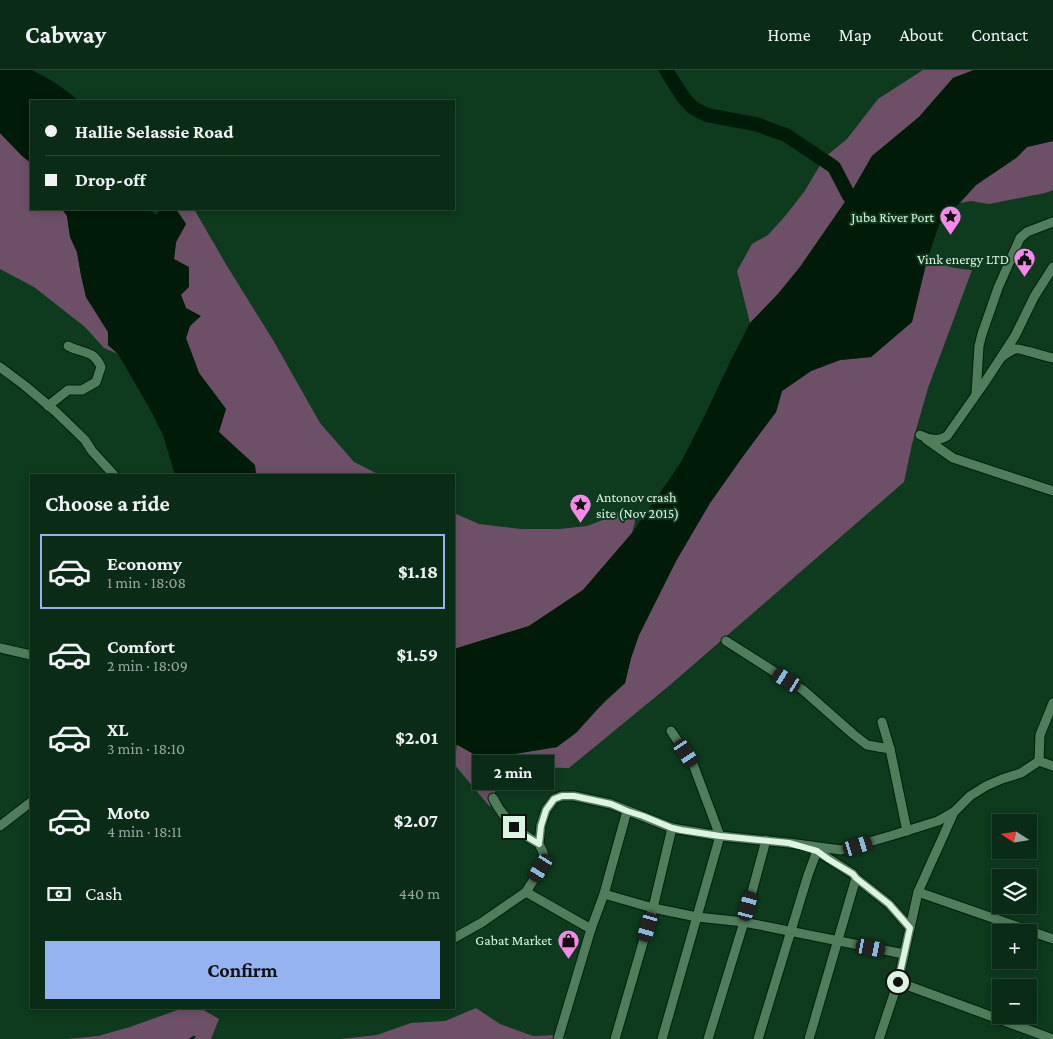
<!DOCTYPE html>
<html lang="en">
<head>
<meta charset="utf-8">
<style>
  :root { --surface:#0a2c16; --page:#13341f; --text:#f1f3f6; --muted:#99a7a1; --line:#2a4835; --accent:#95b2f1 }
  body { margin:0; font-family:"Crimson Pro",serif; background:var(--page); color:var(--text); height:100vh; display:flex; flex-direction:column; font-size:19px; white-space:nowrap }
  * { box-sizing:border-box; margin:0 }
  p { font-size:16px; color:var(--muted) }
  .icon { flex:none; width:28px; height:28px; fill:none; stroke:currentColor; stroke-width:2; stroke-linecap:round; stroke-linejoin:round }
  .map { position:relative; flex:1; overflow:hidden }
  .details { position:absolute; left:30px; top:404px; width:425px; height:535px; display:flex; flex-direction:column; background:var(--surface); border-radius:0px; box-shadow:0 2px 8px #0003,0 0 0 1px var(--line) }
  .details>* { flex:none }
  .guide { position:absolute; left:30px; top:30px; width:425px; height:110px; border-radius:0px; box-shadow:0 2px 8px #0003,0 0 0 1px var(--line); display:grid; align-content:center; height:110px; padding:0 15px; background:var(--surface) }
  .needle { width:32px; rotate:282deg }
  .controls { position:absolute; left:992px; top:744px; display:grid; gap:10px }
  .controls a { display:grid; place-items:center; width:45px; height:45px; border-radius:0px; background:var(--surface); box-shadow:0 2px 8px #0003,0 0 0 1px var(--line); font-size:25px }
  .end { position:absolute; width:22px; height:22px; margin:-11px; border:6px solid #ddf4e2; background:#111; box-shadow:0 0 0 2px #111 }
  .from { border-radius:50% }
  .bubble { position:absolute; height:35px; border-radius:0px; background:var(--surface); box-shadow:0 2px 8px #0003,0 0 0 1px var(--line); font-size:16px; font-weight:700; line-height:35px; text-align:center }
  .car { position:absolute; width:15px; height:30px; margin:-15px -8px; border-radius:6px; box-shadow:0 0 4px 1px #0007; background:linear-gradient(#222 24%,#8ab4d8 0 40%,#222 0 76%,#8ab4d8 0 86%,#222 0) }
  .guide b { display:flex; align-items:center; gap:18px; height:48px; font-size:19px }
  .guide b+b { border-top:1px solid var(--line) }
  .guide i { width:12px; height:12px; background:var(--text) }
  ul { padding:0; list-style:none }
  li { display:flex; align-items:center; gap:15px; height:75px; margin:0 10px 8px; padding:0 5px; border:2px solid transparent; border-radius:0px }
  li div { flex:1 }
  li b { display:block; font-size:19px }
  li em { font-style:normal; font-weight:700 }
  li.current { border-color:var(--accent) }
  li>.icon { width:45px; height:45px; stroke-width:1.5 }
  h2 { padding:0 15px; font-size:22px; line-height:60px }
  .pay { display:flex; align-items:center; gap:12px; height:55px; padding:0 15px; font-size:19px }
  .pay p { margin-inline-start:auto }
  .action { display:flex; gap:10px; margin-top:auto; padding:10px 15px }
  .action a { flex:1; height:58px; border-radius:0px; background:var(--accent); color:#111; font-size:20px; font-weight:700; line-height:58px; text-align:center }
  header { display:flex; align-items:center; gap:30px; box-sizing:border-box; height:70px; padding:0 25px; background:var(--surface); border-bottom:1px solid var(--line) }
  header strong { font-size:24px }
  nav { display:flex; gap:28px; margin-inline-start:auto; font-size:18px }
  .map>svg:first-child { display:block }
</style>
</head>
<body>
<header>
<strong>Cabway</strong>
<nav><a>Home</a><a>Map</a><a>About</a><a>Contact</a></nav>
</header>
<div class="map">
<svg width="1053" height="969" viewBox="0 0 1053 969">
  <rect width="100%" height="100%" fill="#0e3a1e"/>
  <g fill="#6d5068">
    <path d="M923 0H974L953 8 919 47 872 86 849 126 800 197 778 224 750 253 737 201 752 174 768 165 786 145 804 122 825 87 847 69 878 29Z"/>
    <path d="M0 63 22 86 31 93V139H62L67 146 70 167 77 182 81 205 86 227 108 262V275L118 284 104 278 85 257 34 217 0 199Z"/>
    <path d="M1053 71V120L1045 123 989 134 971 131 960 133 976 115 1016 88 1027 77Z"/>
    <path d="M176 139H194L227 196 273 270 320 353 354 392 380 405H256L255 395 218 362 226 339 199 303 186 268 190 256 186 238 181 225 174 189 176 172 186 154Z"/>
    <path d="M927 190C941 195 956 199 972 200L928 318 912 374 904 412 670 615 569 698 522 697 505 704 497 716 490 737 454 694 457 674 477 686 491 690 508 685 557 677 625 613 631 588 639 565 676 491 710 433 741 389 776 342 782 321 811 301 840 290 871 287 912 252Z"/>
    <path d="M621 440 630 441 634 444 635 452 632 463 583 520 529 556 454 579V443L479 454 521 459H559L587 456 613 446Z"/>
    <path d="M183 938H200L219 949 211 969H67L98 966 130 957Z"/>
    <path d="M476 938 500 954 533 966 557 965 567 969H340L377 965 411 953 445 951Z"/>
  </g>
  <g fill="#001b08">
    <path d="M0 0H32L54 12 80 31H31V93L22 86 0 63Z"/>
    <path d="M974 0H1053V71L1027 77 1016 88 976 115 939 155 927 190 912 252 871 287 840 290 811 301 782 321 776 342 741 389 710 433 676 491 639 565 631 588 625 613 605 631 576 663 557 677 508 685 491 690 477 686 454 673V579L529 556 583 520 632 463 680 394 703 349 731 290 750 253 778 224 800 197 849 126 872 86 919 47 953 8Z"/>
    <path d="M62 139H149L156 145 161 139H176L186 154 176 172 174 189 189 197V217L181 225 186 238 201 246 190 256 186 268 199 303 226 339 219 362 255 395 256 405H175L163 365 150 339 118 284 108 275V262L86 227 81 205 77 182 70 167 67 146Z"/>
  </g>
  <g fill="none" stroke-linecap="round" stroke-linejoin="round">
    <path stroke="#001b08" stroke-width="2.5" d="M191 969 194 967"/>
    <path stroke="#001b08" stroke-width="14" d="M666 0 683 27 693 38 707 45 755 54 786 65 834 97 849 126"/>
    <defs>
      <g id="minor">
        <path d="M1002 287C1006 284 1012 280 1016 279 1019 278 1047 287 1053 288"/>
        <path d="M0 297 24 315 55 341 85 370 92 381 114 405"/>
        <path d="M976 324 979 276 982 264 998 218 1020 168 1027 162 1053 152"/>
        <path d="M48 336 68 320H82L96 312 101 297C93 279 83 284 68 276"/>
        <path d="M920 365C929 369 938 372 947 366L983 315 1015 266 1034 227 1053 197"/>
        <path d="M926 369 953 388 1053 421"/>
        <path d="M726 571 803 620 853 664 867 675 890 679 882 652"/>
        <path d="M0 578 31 585"/>
        <path d="M890 679 907 761"/>
        <path d="M1039 691 1053 696"/>
        <path d="M493 728C503 749 519 762 539 774"/>
        <path d="M0 756 31 732"/>
        <path d="M814 780 817 781 853 804 856 808 889 834 910 858"/>
        <path d="M526 822 591 859"/>
        <path d="M918 822 1053 869"/>
        <path d="M604 824 653 838 697 847 744 852 904 884"/>
        <path d="M454 868 481 853 526 822 541 798 544 789 543 782 539 774 541 755 546 740 554 729 562 726H574L611 734 672 758 720 766 789 773 841 780 890 766 938 751 954 742"/>
        <path d="M898 912 1053 969"/>
        <path d="M558 969 591 859 604 824 627 741"/>
        <path d="M615 969 653 838 672 758"/>
        <path d="M662 969 720 766 693 694 671 661"/>
        <path d="M708 969 744 852 766 770"/>
        <path d="M758 969 808 805 817 781"/>
        <path d="M809 969 856 808"/>
        <path d="M879 969 898 912 918 822 954 742 970 726 986 716 1002 709 1021 703 1039 691 1040 665 1053 633"/>
      </g>
    </defs>
    <use href="#minor" stroke="#00200b" stroke-width="11"/>
    <use href="#minor" stroke="#517d5c" stroke-width="9"/>
  </g>
  <g fill="none" stroke-linecap="round" stroke-linejoin="round">
    <path stroke="#ddf4e2" stroke-width="6" d="M514 757 524 765 539 774 541 756 546 740 554 729 562 726H574L611 734 627 741 643 746 672 758 681 760 720 766 789 773 817 781 828 789 853 804 856 808 889 834 910 858 898 912"/>
  </g>
  <defs>
    <symbol id="sight-pin" viewBox="-11 -11 22 30"><path d="M0 17L-7.5 6A9.5 9.5 0 1 1 7.5 6Z" fill="#f888ea" stroke="#0e3a1e"/><path d="M0-6L1.8-2.2L6-1.7L2.9 1.2L3.7 5.4L0 3.3L-3.7 5.4L-2.9 1.2L-6-1.7L-1.8-2.2Z" fill="#111"/></symbol>
    <symbol id="civic-pin" viewBox="-11 -11 22 30"><path d="M0 17L-7.5 6A9.5 9.5 0 1 1 7.5 6Z" fill="#f888ea" stroke="#0e3a1e"/><path d="M-.6-6.5H3V-4.5H.6V-3L4-1V1h2V6H-6V1h2V-1L-.6-3ZM-1.2 2.5V6h2.4V2.5Z" fill="#111"/></symbol>
    <symbol id="shop-pin" viewBox="-11 -11 22 30"><path d="M0 17L-7.5 6A9.5 9.5 0 1 1 7.5 6Z" fill="#f888ea" stroke="#0e3a1e"/><path d="M-5-2.5h2.3a2.7 3.5 0 0 1 5.4 0H5L5.5 6h-11ZM-1.5-2.5h3a1.5 2.3 0 0 0-3 0Z" fill="#111"/></symbol>
  </defs>
  <g fill-rule="evenodd">
    <use href="#sight-pin" x="938" y="134" width="25" height="34"/>
    <use href="#civic-pin" x="1012" y="176" width="25" height="34"/>
    <use href="#sight-pin" x="568" y="422" width="25" height="34"/>
    <use href="#shop-pin" x="556" y="858" width="25" height="34"/>
  </g>
  <g text-anchor="middle" dominant-baseline="central" stroke-width="4" stroke-linejoin="round" paint-order="stroke">
    <g font-size="14" fill="#ddf4e2" stroke="#0e3a1e" text-anchor="end">
      <text x="934" y="147">Juba River Port</text>
      <text x="1009" y="189">Vink energy LTD</text>
      <text x="596" y="427" text-anchor="start">Antonov crash<tspan x="596" dy="16">site (Nov 2015)</tspan></text>
      <text x="552" y="870">Gabat Market</text>
    </g>
  </g>
</svg>
<div class="controls">
<a><svg class="needle" viewBox="-14 -14 28 28"><path d="M0-13l5 13h-10z" fill="#e53935"/><path d="M0 13l5-13h-10z" fill="#99a7a1"/></svg></a>
<a><svg class="icon" aria-label="layers" viewBox="0 0 24 24"><path d="M12 4l9 5-9 5-9-5zM3 14l9 5 9-5"/></svg></a>
<a>+</a>
<a>−</a>
</div>
<i class="end from" style="left:898px;top:912px"></i>
<i class="end" style="left:514px;top:757px"></i>
<div class="bubble" style="left:472px;top:685px;width:82px">2 min</div>
<i class="car" style="left:787px;top:610px;rotate:303deg"></i>
<i class="car" style="left:686px;top:683px;rotate:146deg"></i>
<i class="car" style="left:858px;top:776px;rotate:73deg"></i>
<i class="car" style="left:541px;top:798px;rotate:212deg"></i>
<i class="car" style="left:748px;top:836px;rotate:15deg"></i>
<i class="car" style="left:648px;top:857px;rotate:196deg"></i>
<i class="car" style="left:871px;top:878px;rotate:101deg"></i>
<div class="guide">
<b><i class="from"></i>Hallie Selassie Road</b>
<b><i></i>Drop-off</b>
</div>
<section class="details">
<h2>Choose a ride</h2>
<ul>
<li class="current"><svg class="icon" aria-label="car" viewBox="0 0 24 24"><path d="M5 17H2v-5l4-1 3-4h7l3 4 3 1v5h-3M9 17h6M6 11h13"/><circle cx="7" cy="17" r="2"/><circle cx="17" cy="17" r="2"/></svg><div><b>Economy</b><p>1 min · 18:08</p></div><em>$1.18</em></li>
<li><svg class="icon" aria-label="car" viewBox="0 0 24 24"><path d="M5 17H2v-5l4-1 3-4h7l3 4 3 1v5h-3M9 17h6M6 11h13"/><circle cx="7" cy="17" r="2"/><circle cx="17" cy="17" r="2"/></svg><div><b>Comfort</b><p>2 min · 18:09</p></div><em>$1.59</em></li>
<li><svg class="icon" aria-label="car" viewBox="0 0 24 24"><path d="M5 17H2v-5l4-1 3-4h7l3 4 3 1v5h-3M9 17h6M6 11h13"/><circle cx="7" cy="17" r="2"/><circle cx="17" cy="17" r="2"/></svg><div><b>XL</b><p>3 min · 18:10</p></div><em>$2.01</em></li>
<li><svg class="icon" aria-label="car" viewBox="0 0 24 24"><path d="M5 17H2v-5l4-1 3-4h7l3 4 3 1v5h-3M9 17h6M6 11h13"/><circle cx="7" cy="17" r="2"/><circle cx="17" cy="17" r="2"/></svg><div><b>Moto</b><p>4 min · 18:11</p></div><em>$2.07</em></li>
</ul>
<div class="pay"><svg class="icon" aria-label="cash" viewBox="0 0 24 24"><path d="M3 7h18v10H3z"/><circle cx="12" cy="12" r="2"/></svg>Cash<p>440 m</p></div>
<div class="action"><a>Confirm</a></div>
</section>
</div>
</body>
</html>
